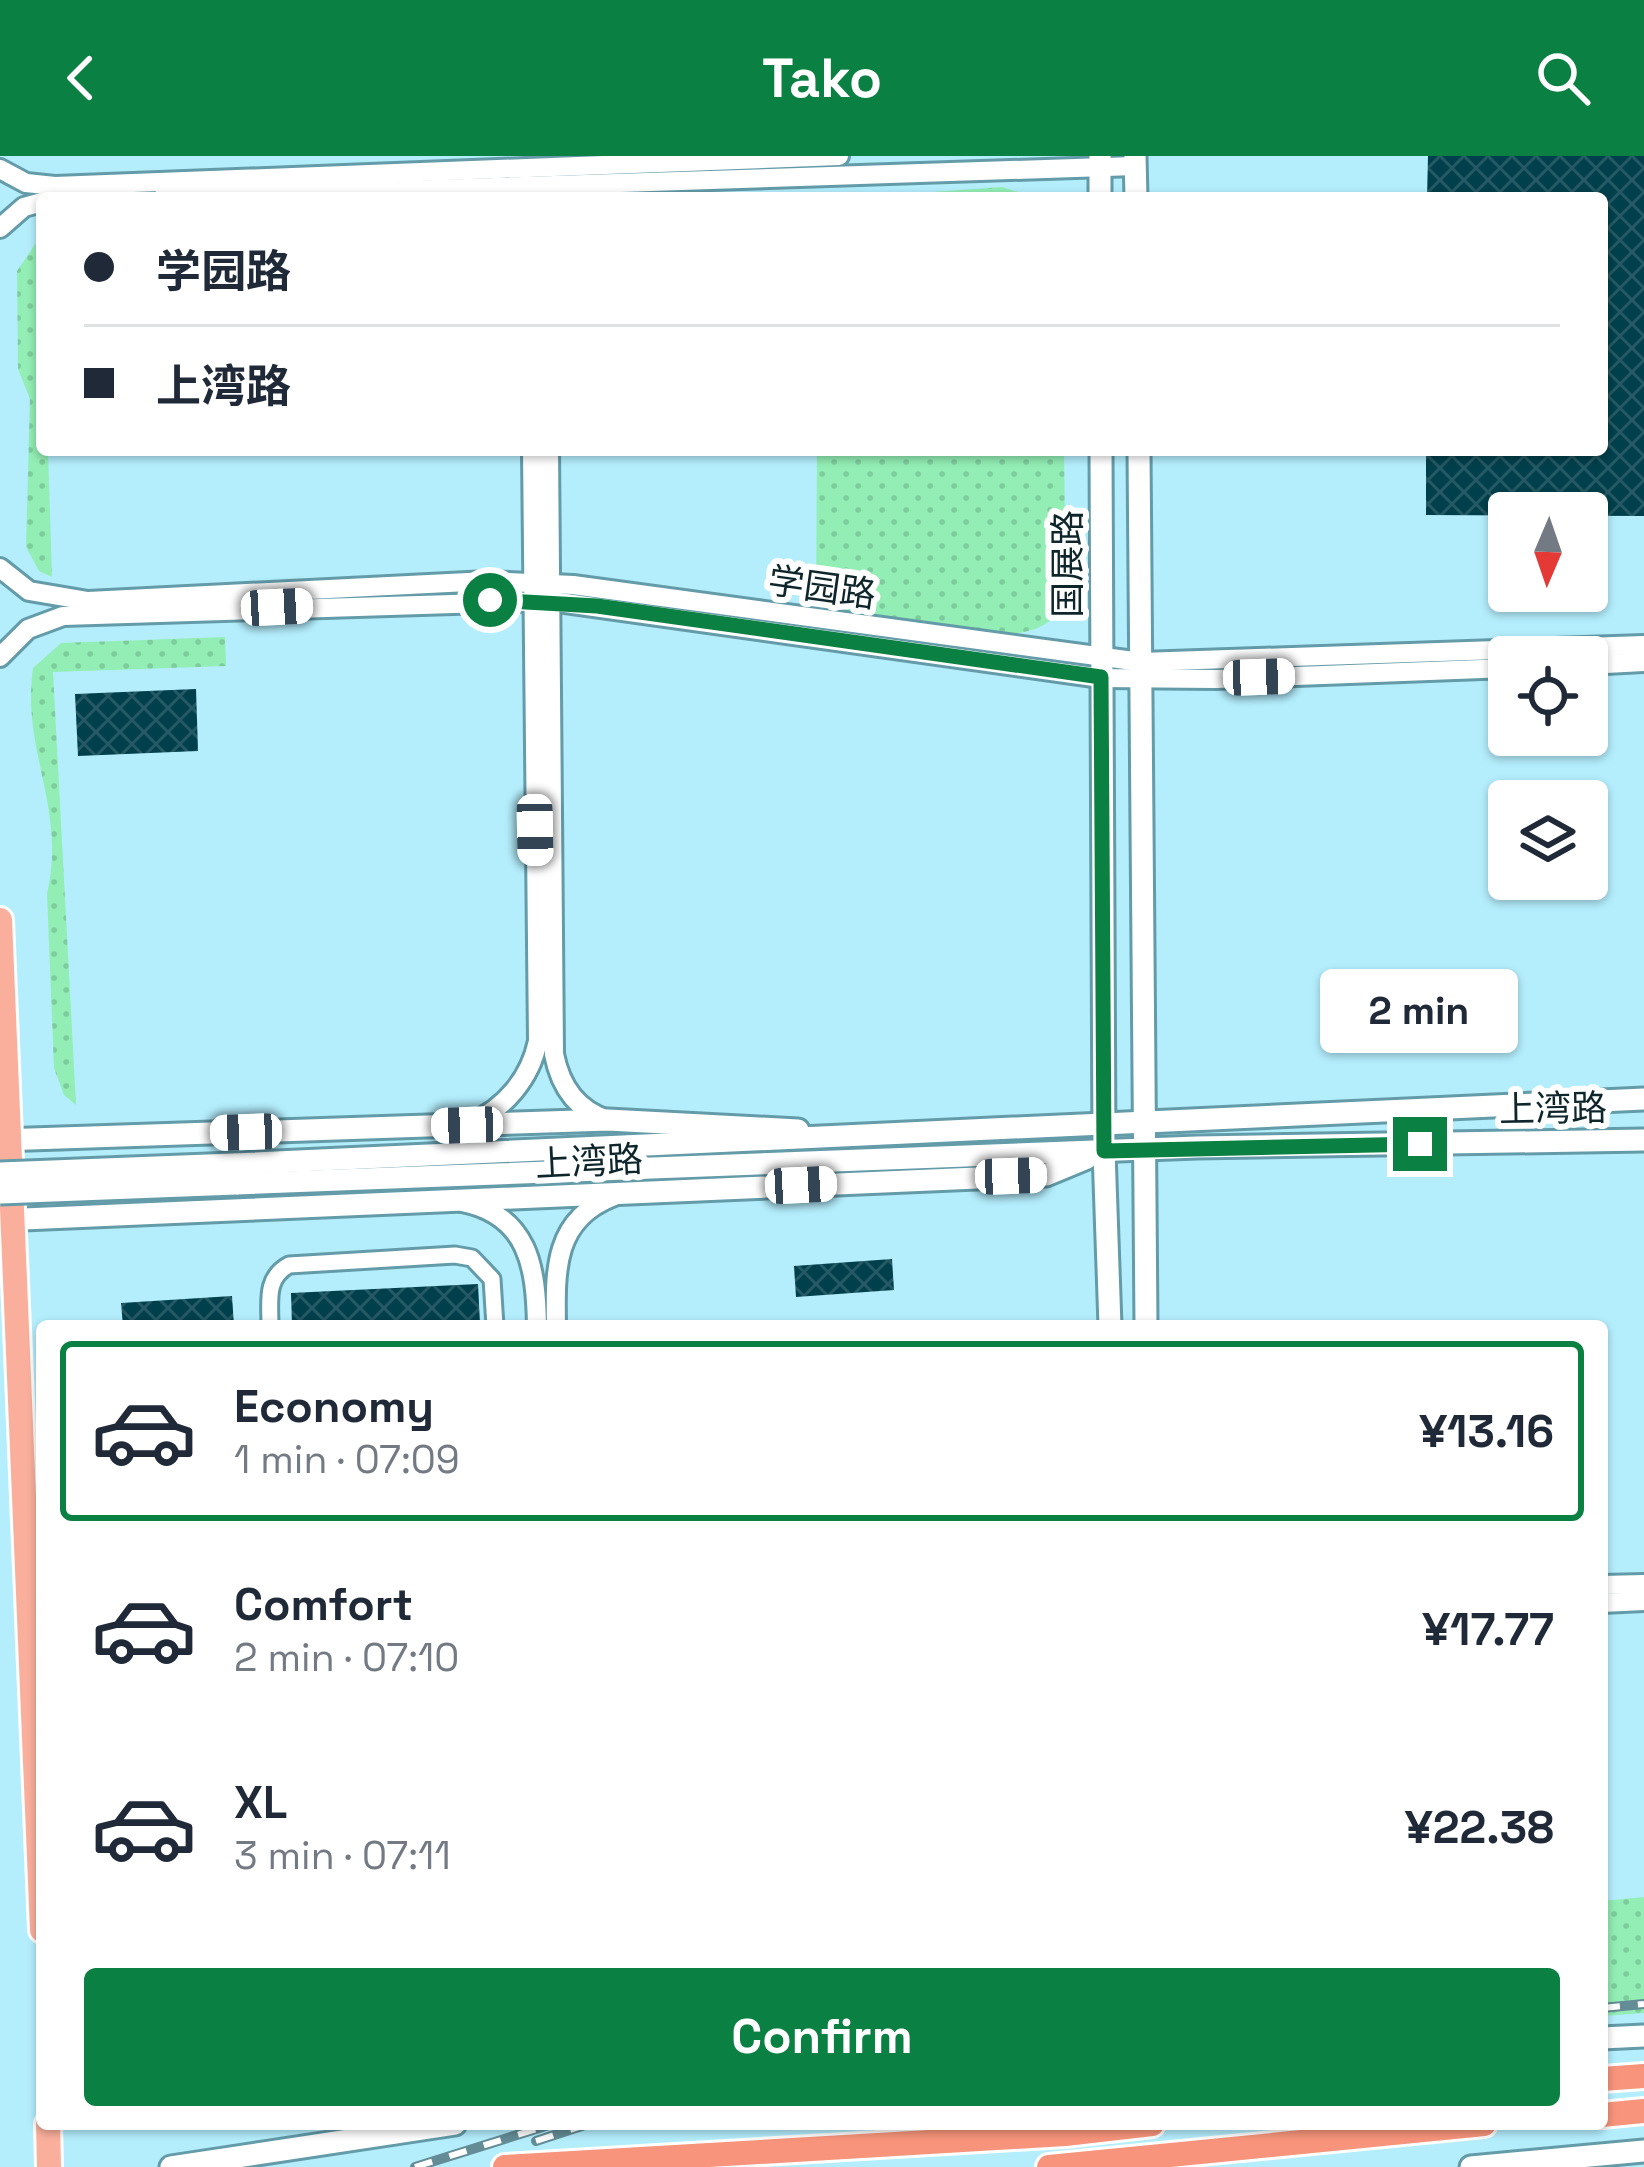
<!DOCTYPE html>
<html lang="en">
<head>
<meta charset="utf-8">
<style>
  :root { --surface:#fff; --page:#f6f6f7; --text:#1f2937; --muted:#747a83; --line:#e0e1e3; --accent:#0b8043 }
  body { margin:0; font-family:"Space Grotesk","Noto Sans SC",sans-serif; background:var(--page); color:var(--text); height:100vh; display:flex; flex-direction:column; font-size:45px; white-space:nowrap }
  * { box-sizing:border-box; margin:0 }
  p { font-size:39px; color:var(--muted) }
  .icon { flex:none; width:66px; height:66px; fill:none; stroke:currentColor; stroke-width:2; stroke-linecap:round; stroke-linejoin:round }
  .map { position:relative; flex:1; overflow:hidden }
  .details { position:absolute; left:36px; top:1164px; width:1572px; height:810px; display:flex; flex-direction:column; background:var(--surface); border-radius:12px; box-shadow:0 3px 9px #0004 }
  .details>* { flex:none }
  .guide { position:absolute; left:36px; top:36px; width:1572px; height:264px; border-radius:12px; box-shadow:0 3px 9px #0004; display:grid; align-content:center; height:264px; padding:0 48px; background:var(--surface) }
  .needle { width:78px; rotate:182deg }
  .controls { position:absolute; left:1488px; top:336px; display:grid; gap:24px }
  .controls a { display:grid; place-items:center; width:120px; height:120px; border-radius:12px; background:var(--surface); box-shadow:0 3px 9px #0004; font-size:60px }
  .end { position:absolute; width:54px; height:54px; margin:-27px; border:15px solid #0b8043; background:#fff; box-shadow:0 0 0 6px #fff }
  .from { border-radius:50% }
  .bubble { position:absolute; height:84px; border-radius:12px; background:var(--surface); box-shadow:0 3px 9px #0004; font-size:39px; font-weight:700; line-height:84px; text-align:center }
  .car { position:absolute; width:36px; height:72px; margin:-36px -18px; border-radius:15px; box-shadow:0 0 9px 3px #0007; background:linear-gradient(#fff 24%,#345 0 40%,#fff 0 76%,#345 0 86%,#fff 0) }
  .guide b { display:flex; align-items:center; gap:42px; height:114px; font-size:45px }
  .guide b+b { border-top:3px solid var(--line) }
  .guide i { width:30px; height:30px; background:var(--text) }
  ul { padding:21px 0 0; list-style:none }
  li { display:flex; align-items:center; gap:36px; height:180px; margin:0 24px 18px; padding:0 24px; border:6px solid transparent; border-radius:12px }
  li div { flex:1 }
  li b { display:block; font-size:45px }
  li em { font-style:normal; font-weight:700 }
  li.current { border-color:var(--accent) }
  li>.icon { width:108px; height:108px; stroke-width:1.5 }
  .button { display:flex; gap:24px; margin-top:auto; padding:24px 48px }
  .button a { flex:1; height:138px; border-radius:12px; background:var(--accent); color:#fff; font-size:48px; font-weight:700; line-height:138px; text-align:center }
  header { display:flex; justify-content:space-between; align-items:center; height:156px; padding:0 48px; background:var(--accent); color:#fff; font-size:54px; font-weight:700 }
  .map>svg:first-child { display:block }
</style>
</head>
<body>
<header><svg class="icon" aria-label="back" viewBox="0 0 24 24"><path d="M15 5l-7 7 7 7"/></svg>Tako<svg class="icon" aria-label="search" viewBox="0 0 24 24"><circle cx="10" cy="10" r="6"/><path d="M15 15l6 6"/></svg></header>
<div class="map">
<svg width="1644" height="2011" viewBox="0 0 1644 2011">
  <defs>
    <pattern id="grass-dots" width="8" height="8" patternUnits="userSpaceOnUse" patternTransform="scale(3)"><rect width="8" height="8" fill="#92eeb4"/><path d="M2 2h.1M6 6h.1" fill="none" stroke="#7dcc9b" stroke-width="1.8" stroke-linecap="round"/></pattern>
    <pattern id="building-cross-hatch" width="8" height="8" patternUnits="userSpaceOnUse" patternTransform="scale(3)"><rect width="8" height="8" fill="#00404c"/><path d="M0 0l8 8M0 8l8-8" fill="none" stroke="#255963"/></pattern>
  </defs>
  <rect width="100%" height="100%" fill="#b4eefd"/>
  <g fill="url(#grass-dots)">
    <path d="M1002 31 1037 42H850Z"/>
    <path d="M40 81 42 294H48L52 421 39 415 26 391 30 243 18 213 17 115Z"/>
    <path d="M817 294H1064L1066 444C1051 472 1033 476 1002 479L816 451Z"/>
    <path d="M225 481 226 510 53 516 76 949 64 939 54 912 47 738C67 652 21 595 33 512L61 487Z"/>
    <path d="M1644 1741V1857L1602 1860V1745Z"/>
  </g>
  <g fill="url(#building-cross-hatch)">
    <path d="M1428 0H1644V360L1426 359V294H1602V42H1427Z"/>
    <path d="M196 533 198 595 78 600 75 538Z"/>
    <path d="M892 1103 894 1134 796 1141 794 1110Z"/>
    <path d="M478 1128 480 1168 292 1170 291 1137Z"/>
    <path d="M232 1140 234 1170H123L121 1147Z"/>
    <path d="M1019 1164V1170H942V1166Z"/>
  </g>
  <g fill="none" stroke-linecap="round" stroke-linejoin="round">
    <defs>
      <path id="minor" d="M270 1170C270 1145 265 1122 289 1109L455 1099 472 1102 492 1123 495 1170"/>
      <g id="tertiary">
        <path d="M0 13 26 27 55 30 839 0"/>
        <path d="M162 42 1135 10"/>
        <path d="M0 72 24 51 42 46"/>
        <path d="M549 294 554 898C560 929 576 954 608 964"/>
        <path d="M0 412 29 435 88 445 488 425 573 429 1141 506 1644 489"/>
        <path d="M0 501 28 473 63 460 551 445 1101 522 1216 523 1509 512"/>
        <path d="M1587 509 1644 506"/>
        <path d="M470 968C505 952 530 923 538 885L532 294"/>
        <path d="M462 1046C529 1059 536 1112 537 1170"/>
        <path d="M556 1170C555 1113 554 1063 614 1040"/>
        <path d="M1602 1429 1644 1428"/>
        <path d="M1602 1447 1644 1445"/>
      </g>
      <g id="secondary">
        <path d="M1100 0V42"/>
        <path d="M1135 0 1136 42"/>
        <path d="M1101 294 1104 995 1110 1170"/>
        <path d="M1139 294 1146 1170"/>
        <path d="M0 984 608 964 798 974"/>
        <path d="M234 1008 1644 943"/>
        <path d="M236 1028 1197 991 1644 984"/>
        <path d="M0 1064 1046 1019 1087 1002"/>
        <path d="M1602 1882 1644 1880"/>
        <path d="M171 2011 455 1968"/>
        <path d="M1471 2011 1644 1995"/>
      </g>
      <g id="primary">
        <path d="M0 764 42 1774"/>
        <path d="M48 1968 49 2011"/>
      </g>
      <g id="trunk">
        <path d="M1602 1923 1644 1920"/>
        <path d="M1602 1959 1644 1955"/>
        <path d="M505 2011 1065 1978 1152 1968"/>
        <path d="M1049 2011 1484 1968"/>
      </g>
    </defs>
    <use href="#minor" stroke="#639ba9" stroke-width="21"/>
    <use href="#tertiary" stroke="#639ba9" stroke-width="24"/>
    <use href="#secondary" stroke="#639ba9" stroke-width="27"/>
    <use href="#primary" stroke="#fff" stroke-width="30"/>
    <use href="#trunk" stroke="#fff" stroke-width="30"/>
    <use href="#minor" stroke="#fff" stroke-width="15"/>
    <use href="#tertiary" stroke="#fff" stroke-width="18"/>
    <use href="#secondary" stroke="#fff" stroke-width="21"/>
    <use href="#primary" stroke="#faaf9c" stroke-width="24"/>
    <use href="#trunk" stroke="#f8947b" stroke-width="24"/>
    <defs>
      <g id="rail">
        <path d="M1602 1852 1644 1848"/>
        <path d="M536 1985 588 1968"/>
        <path d="M415 2011 552 1968"/>
      </g>
    </defs>
    <use href="#rail" stroke="#638c96" stroke-width="10"/>
    <use href="#rail" stroke="#fff" stroke-width="6" stroke-dasharray="18" stroke-linecap="butt"/>
    <defs>
      <g id="secondary-bridge">
        <path d="M0 1017 234 1008"/>
        <path d="M0 1037 236 1028"/>
      </g>
    </defs>
    <use href="#secondary-bridge" stroke="#639ba9" stroke-width="27" stroke-linecap="butt"/>
    <use href="#secondary-bridge" stroke="#fff" stroke-width="21"/>
  </g>
  <g fill="none" stroke-linecap="round" stroke-linejoin="round">
    <path stroke="#0b8043" stroke-width="15" d="M490 444 597 450 1101 521 1104 995 1420 988"/>
  </g>
  <g text-anchor="middle" dominant-baseline="central" stroke-width="12" stroke-linejoin="round" paint-order="stroke">
    <g font-size="36" fill="#0e262b" stroke="#fff">
      <text transform="translate(1068 408) rotate(-90)">国展路</text>
      <text transform="translate(822 432) rotate(8)">学园路</text>
      <text transform="translate(1553 953) rotate(-1)">上湾路</text>
      <text transform="translate(589 1006) rotate(-3)">上湾路</text>
    </g>
  </g>
</svg>
<div class="controls">
<a><svg class="needle" viewBox="-14 -14 28 28"><path d="M0-13l5 13h-10z" fill="#e53935"/><path d="M0 13l5-13h-10z" fill="#747a83"/></svg></a>
<a><svg class="icon" aria-label="locate" viewBox="0 0 24 24"><circle cx="12" cy="12" r="6"/><path d="M12 2v4M12 18v4M2 12h4M18 12h4"/></svg></a>
<a><svg class="icon" aria-label="layers" viewBox="0 0 24 24"><path d="M12 4l9 5-9 5-9-5zM3 14l9 5 9-5"/></svg></a>
</div>
<i class="end from" style="left:490px;top:444px"></i>
<i class="end" style="left:1420px;top:988px"></i>
<div class="bubble" style="left:1320px;top:813px;width:198px">2 min</div>
<i class="car" style="left:277px;top:451px;rotate:87deg"></i>
<i class="car" style="left:1259px;top:521px;rotate:88deg"></i>
<i class="car" style="left:535px;top:674px;rotate:179deg"></i>
<i class="car" style="left:467px;top:969px;rotate:268deg"></i>
<i class="car" style="left:246px;top:976px;rotate:268deg"></i>
<i class="car" style="left:1011px;top:1020px;rotate:88deg"></i>
<i class="car" style="left:801px;top:1029px;rotate:87deg"></i>
<div class="guide">
<b><i class="from"></i>学园路</b>
<b><i></i>上湾路</b>
</div>
<section class="details">
<ul>
<li class="current"><svg class="icon" aria-label="car" viewBox="0 0 24 24"><path d="M5 17H2v-5l4-1 3-4h7l3 4 3 1v5h-3M9 17h6M6 11h13"/><circle cx="7" cy="17" r="2"/><circle cx="17" cy="17" r="2"/></svg><div><b>Economy</b><p>1 min · 07:09</p></div><em>¥13.16</em></li>
<li><svg class="icon" aria-label="car" viewBox="0 0 24 24"><path d="M5 17H2v-5l4-1 3-4h7l3 4 3 1v5h-3M9 17h6M6 11h13"/><circle cx="7" cy="17" r="2"/><circle cx="17" cy="17" r="2"/></svg><div><b>Comfort</b><p>2 min · 07:10</p></div><em>¥17.77</em></li>
<li><svg class="icon" aria-label="car" viewBox="0 0 24 24"><path d="M5 17H2v-5l4-1 3-4h7l3 4 3 1v5h-3M9 17h6M6 11h13"/><circle cx="7" cy="17" r="2"/><circle cx="17" cy="17" r="2"/></svg><div><b>XL</b><p>3 min · 07:11</p></div><em>¥22.38</em></li>
</ul>
<div class="button"><a>Confirm</a></div>
</section>
</div>
</body>
</html>
